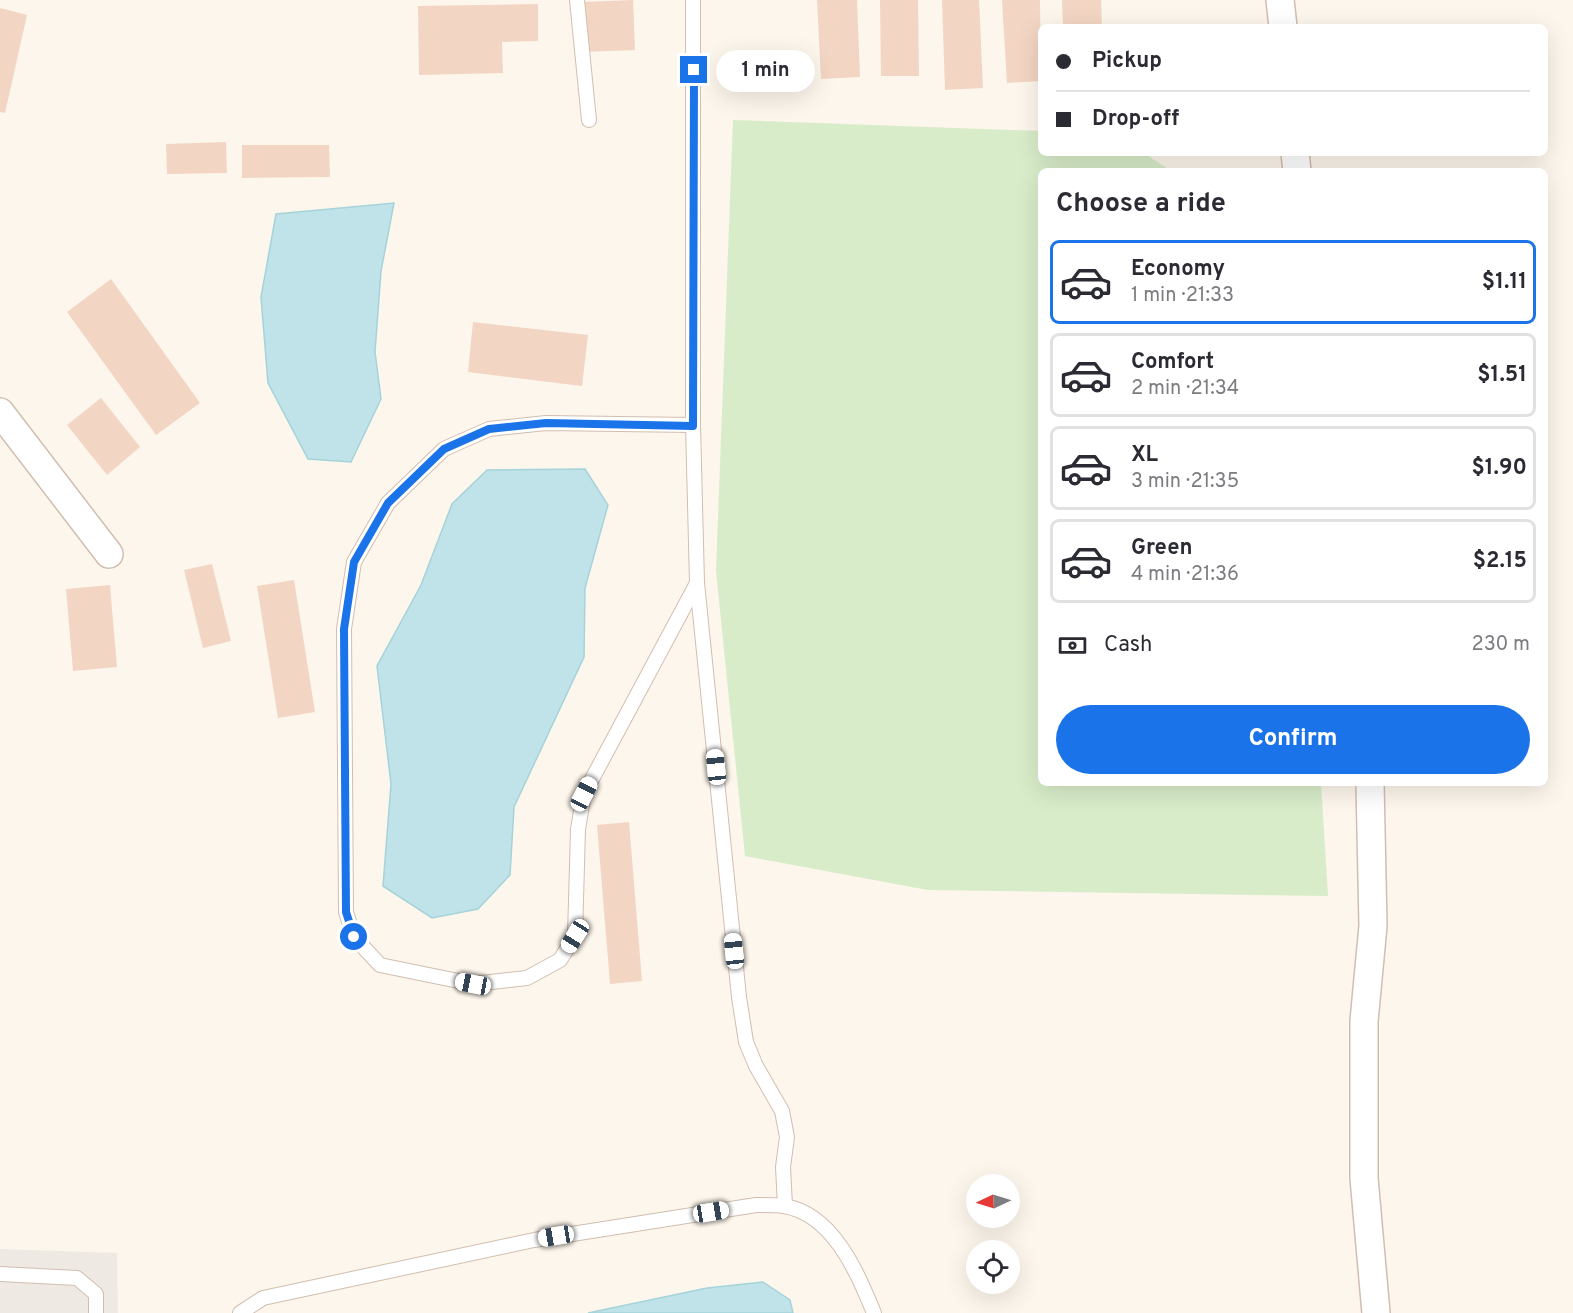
<!DOCTYPE html>
<html lang="en">
<head>
<meta charset="utf-8">
<style>
  :root { --surface:#fff; --page:#f2f2f3; --text:#2b2b33; --muted:#7c7c81; --line:#e1e1e2; --accent:#1a73e8 }
  body { margin:0; font-family:Overpass,sans-serif; background:var(--page); color:var(--text); height:100vh; display:flex; flex-direction:column; font-size:22px; white-space:nowrap }
  * { box-sizing:border-box; margin:0 }
  p { font-size:20px; color:var(--muted) }
  .icon { flex:none; width:33px; height:33px; fill:none; stroke:currentColor; stroke-width:2; stroke-linecap:round; stroke-linejoin:round }
  .map { position:relative; flex:1; overflow:hidden }
  .drawer { position:absolute; left:1038px; top:168px; width:510px; height:618px; display:flex; flex-direction:column; background:var(--surface); border-radius:9px; box-shadow:0 6px 24px #0002 }
  .drawer>* { flex:none }
  .hud { position:absolute; left:1038px; top:24px; width:510px; height:132px; border-radius:9px; box-shadow:0 6px 24px #0002; display:grid; align-content:center; height:132px; padding:0 18px; background:var(--surface) }
  .needle { width:39px; rotate:266deg }
  .fabs { position:absolute; left:966px; top:1174px; display:grid; gap:12px }
  .fabs a { display:grid; place-items:center; width:54px; height:54px; border-radius:50%; background:var(--surface); box-shadow:0 6px 24px #0002; font-size:30px }
  .end { position:absolute; width:27px; height:27px; margin:-14px; border:8px solid #1a73e8; background:#fff; box-shadow:0 0 0 3px #fff }
  .from { border-radius:50% }
  .bubble { position:absolute; height:42px; border-radius:21px; background:var(--surface); box-shadow:0 6px 24px #0002; font-size:20px; font-weight:700; line-height:42px; text-align:center }
  .car { position:absolute; width:18px; height:36px; margin:-18px -9px; border-radius:8px; box-shadow:0 0 4px 2px #0007; background:linear-gradient(#fff 24%,#345 0 40%,#fff 0 76%,#345 0 86%,#fff 0) }
  .hud b { display:flex; align-items:center; gap:21px; height:57px; font-size:22px }
  .hud b+b { border-top:2px solid var(--line) }
  .hud i { width:15px; height:15px; background:var(--text) }
  ul { padding:0; list-style:none }
  li { display:flex; align-items:center; gap:18px; height:84px; margin:0 12px 9px; padding:0 6px; border:3px solid var(--line); border-radius:9px }
  li div { flex:1 }
  li b { display:block; font-size:22px }
  li em { font-style:normal; font-weight:700 }
  li.current { border-color:var(--accent) }
  li>.icon { width:54px; height:54px; stroke-width:1.5 }
  h2 { padding:0 18px; font-size:27px; line-height:72px }
  .pay { display:flex; align-items:center; gap:15px; height:66px; padding:0 18px; font-size:22px }
  .pay p { margin-inline-start:auto }
  .cta { display:flex; gap:12px; margin-top:auto; padding:12px 18px }
  .cta a { flex:1; height:69px; border-radius:36px; background:var(--accent); color:#fff; font-size:24px; font-weight:700; line-height:69px; text-align:center }
  .map>svg:first-child { display:block }
</style>
</head>
<body>
<div class="map">
<svg width="1573" height="1313" viewBox="0 0 1573 1313">
  <rect width="100%" height="100%" fill="#fdf6ec"/>
  <path fill="#efe9e4" d="M0 1249 117 1253 118 1313H0Z"/>
  <path fill="#d8ecc9" d="M733 120 1041 131V153H1144L1171 171H1041V783H1321L1328 896 928 890 745 856 716 571Z"/>
  <g fill="#bfe3e8" stroke="#a5d3da" stroke-width="1.5">
    <path d="M394 203 381 271 375 352 381 399 351 462 308 459 268 383 261 297 276 214Z"/>
    <path d="M585 469 608 505 585 588 584 657 514 807 510 875 478 909 432 918 383 886 391 784 377 666 421 585 452 504 487 470Z"/>
    <path d="M763 1282 790 1300 793 1313H588L707 1288Z"/>
  </g>
  <g fill="#f3d5c3">
    <path d="M633 0 635 50 584 52 582 2Z"/>
    <path d="M817 0H857L860 77 821 79Z"/>
    <path d="M880 0H918L919 76H881Z"/>
    <path d="M942 0H979L983 88 945 90Z"/>
    <path d="M1002 0H1040L1041 81 1007 83Z"/>
    <path d="M1062 0H1101L1102 27H1063Z"/>
    <path d="M538 4V41L502 42 503 73 419 75 418 6Z"/>
    <path d="M0 8 27 15 5 113 0 112Z"/>
    <path d="M226 142 227 173 167 174 166 144Z"/>
    <path d="M242 145H329L330 177 242 178Z"/>
    <path d="M111 279 200 403 156 435 67 312Z"/>
    <path d="M473 322 588 335 582 386 468 372Z"/>
    <path d="M101 398 140 447 107 475 67 425Z"/>
    <path d="M212 564 231 641 203 648 184 570Z"/>
    <path d="M294 580 315 712 278 718 257 586Z"/>
    <path d="M110 585 117 667 73 671 66 589Z"/>
    <path d="M629 822 642 981 610 984 597 825Z"/>
  </g>
  <g fill="none" stroke-linecap="round" stroke-linejoin="round">
    <defs>
      <g id="lane">
        <path d="M577 0 589 120"/>
        <path d="M693 0V425L697 583 739 997 746 1042 756 1066 782 1111 787 1137 783 1167 785 1206"/>
        <path d="M693 425 546 423 489 429 444 449 388 503 354 562 344 629 346 912 354 937 380 965 473 984 527 978 560 960 575 936 578 829 584 794 697 583"/>
        <path d="M0 1274 77 1278 96 1294V1313"/>
        <path d="M240 1313 263 1298 534 1240 756 1205C765 1205 775 1205 784 1206 833 1214 857 1272 874 1313"/>
      </g>
      <g id="street">
        <path d="M1280 0 1283 27"/>
        <path d="M1295 153 1297 171"/>
        <path d="M0 412 109 554"/>
        <path d="M1370 783 1373 926 1364 1021V1178L1376 1313"/>
      </g>
    </defs>
    <use href="#lane" stroke="#d1beb0" stroke-width="16"/>
    <use href="#street" stroke="#d1beb0" stroke-width="30"/>
    <use href="#lane" stroke="#fff" stroke-width="14"/>
    <use href="#street" stroke="#fff" stroke-width="27"/>
  </g>
  <g fill="none" stroke-linecap="round" stroke-linejoin="round">
    <path stroke="#1a73e8" stroke-width="8" d="M354 937 346 912 344 629 354 562 388 503 444 449 489 429 546 423 693 426 694 70"/>
  </g>
</svg>
<div class="fabs">
<a><svg class="needle" viewBox="-14 -14 28 28"><path d="M0-13l5 13h-10z" fill="#e53935"/><path d="M0 13l5-13h-10z" fill="#7c7c81"/></svg></a>
<a><svg class="icon" aria-label="locate" viewBox="0 0 24 24"><circle cx="12" cy="12" r="6"/><path d="M12 2v4M12 18v4M2 12h4M18 12h4"/></svg></a>
</div>
<i class="end from" style="left:354px;top:937px"></i>
<i class="end" style="left:694px;top:70px"></i>
<div class="bubble" style="left:716px;top:50px;width:99px">1 min</div>
<i class="car" style="left:716px;top:767px;rotate:354deg"></i>
<i class="car" style="left:584px;top:794px;rotate:27deg"></i>
<i class="car" style="left:575px;top:936px;rotate:212deg"></i>
<i class="car" style="left:734px;top:951px;rotate:354deg"></i>
<i class="car" style="left:473px;top:984px;rotate:281deg"></i>
<i class="car" style="left:711px;top:1212px;rotate:81deg"></i>
<i class="car" style="left:556px;top:1236px;rotate:261deg"></i>
<div class="hud">
<b><i class="from"></i>Pickup</b>
<b><i></i>Drop-off</b>
</div>
<section class="drawer">
<h2>Choose a ride</h2>
<ul>
<li class="current"><svg class="icon" aria-label="car" viewBox="0 0 24 24"><path d="M5 17H2v-5l4-1 3-4h7l3 4 3 1v5h-3M9 17h6M6 11h13"/><circle cx="7" cy="17" r="2"/><circle cx="17" cy="17" r="2"/></svg><div><b>Economy</b><p>1 min · 21:33</p></div><em>$1.11</em></li>
<li><svg class="icon" aria-label="car" viewBox="0 0 24 24"><path d="M5 17H2v-5l4-1 3-4h7l3 4 3 1v5h-3M9 17h6M6 11h13"/><circle cx="7" cy="17" r="2"/><circle cx="17" cy="17" r="2"/></svg><div><b>Comfort</b><p>2 min · 21:34</p></div><em>$1.51</em></li>
<li><svg class="icon" aria-label="car" viewBox="0 0 24 24"><path d="M5 17H2v-5l4-1 3-4h7l3 4 3 1v5h-3M9 17h6M6 11h13"/><circle cx="7" cy="17" r="2"/><circle cx="17" cy="17" r="2"/></svg><div><b>XL</b><p>3 min · 21:35</p></div><em>$1.90</em></li>
<li><svg class="icon" aria-label="car" viewBox="0 0 24 24"><path d="M5 17H2v-5l4-1 3-4h7l3 4 3 1v5h-3M9 17h6M6 11h13"/><circle cx="7" cy="17" r="2"/><circle cx="17" cy="17" r="2"/></svg><div><b>Green</b><p>4 min · 21:36</p></div><em>$2.15</em></li>
</ul>
<div class="pay"><svg class="icon" aria-label="cash" viewBox="0 0 24 24"><path d="M3 7h18v10H3z"/><circle cx="12" cy="12" r="2"/></svg>Cash<p>230 m</p></div>
<div class="cta"><a>Confirm</a></div>
</section>
</div>
</body>
</html>
